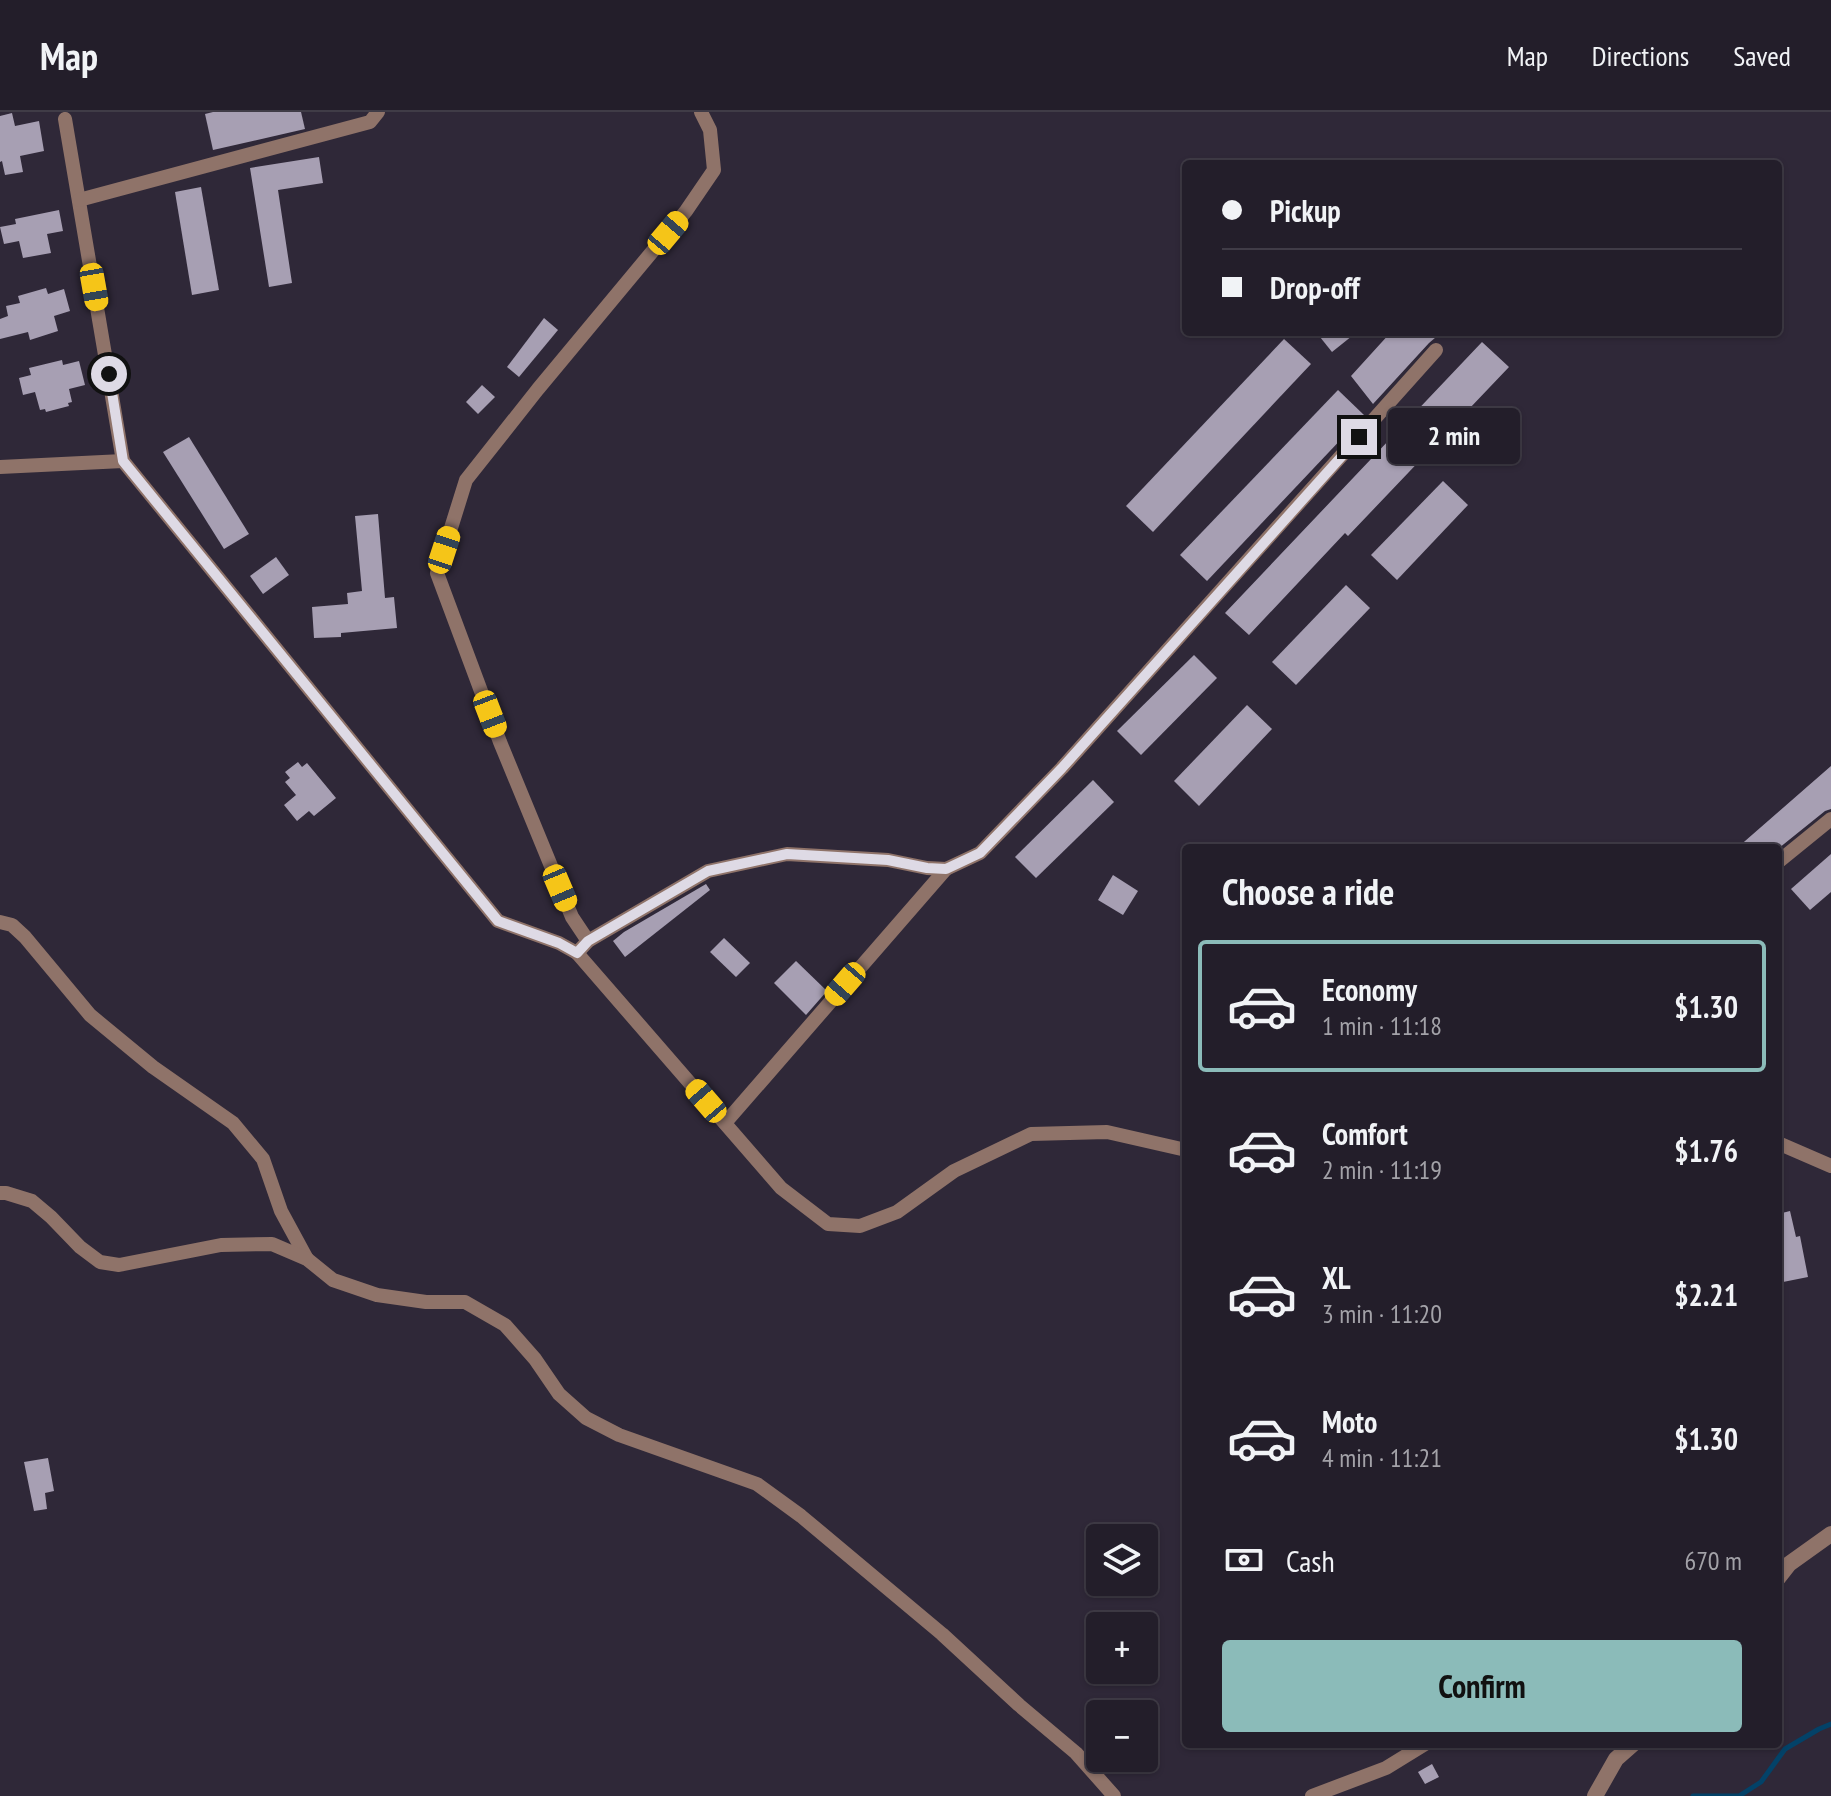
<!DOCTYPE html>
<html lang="en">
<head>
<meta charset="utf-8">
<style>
  :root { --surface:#231e2a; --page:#2b2732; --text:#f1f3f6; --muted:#a3a2a8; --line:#403c47; --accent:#8bbbb9 }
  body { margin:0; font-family:"PT Sans Narrow",sans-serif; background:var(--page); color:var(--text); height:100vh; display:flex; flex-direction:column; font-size:30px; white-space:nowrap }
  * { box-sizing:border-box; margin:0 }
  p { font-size:26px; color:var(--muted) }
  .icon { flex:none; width:44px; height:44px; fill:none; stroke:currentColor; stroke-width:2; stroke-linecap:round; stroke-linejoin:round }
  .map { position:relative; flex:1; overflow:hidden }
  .side { position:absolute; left:1182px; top:732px; width:600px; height:904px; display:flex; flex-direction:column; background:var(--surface); border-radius:8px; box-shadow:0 2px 6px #0004,0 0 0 2px var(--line) }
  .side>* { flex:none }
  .banner { position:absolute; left:1182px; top:48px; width:600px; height:176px; border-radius:8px; box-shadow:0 2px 6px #0004,0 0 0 2px var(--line); display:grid; align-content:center; height:176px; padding:0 40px; background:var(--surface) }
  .buttons { position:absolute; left:1086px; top:1412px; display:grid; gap:16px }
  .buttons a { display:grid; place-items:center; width:72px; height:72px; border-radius:8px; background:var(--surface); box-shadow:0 2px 6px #0004,0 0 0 2px var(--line); font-size:40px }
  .end { position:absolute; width:36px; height:36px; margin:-18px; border:10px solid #dedae5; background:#111; box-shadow:0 0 0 4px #111 }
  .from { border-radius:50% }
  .bubble { position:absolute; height:56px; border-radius:8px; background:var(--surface); box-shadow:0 2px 6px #0004,0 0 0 2px var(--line); font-size:26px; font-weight:800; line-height:56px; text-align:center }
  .car { position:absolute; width:24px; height:48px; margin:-24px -12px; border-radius:10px; box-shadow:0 0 6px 2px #0007; background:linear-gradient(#f5c518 24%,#345 0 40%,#f5c518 0 76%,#345 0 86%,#f5c518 0) }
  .banner b { display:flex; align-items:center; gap:28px; height:76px; font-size:30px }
  .banner b+b { border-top:2px solid var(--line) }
  .banner i { width:20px; height:20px; background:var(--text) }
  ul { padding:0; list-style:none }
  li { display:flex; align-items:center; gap:24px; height:132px; margin:0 16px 12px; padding:0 24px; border:4px solid transparent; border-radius:8px }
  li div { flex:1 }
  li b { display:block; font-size:30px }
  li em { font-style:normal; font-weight:800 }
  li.selected { border-color:var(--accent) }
  li>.icon { width:72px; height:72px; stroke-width:1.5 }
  h2 { padding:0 40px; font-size:36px; line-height:96px }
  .pay { display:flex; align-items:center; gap:20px; height:88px; padding:0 40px; font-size:30px }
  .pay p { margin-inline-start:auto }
  .cta { display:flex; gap:16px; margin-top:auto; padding:16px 40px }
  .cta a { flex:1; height:92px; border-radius:8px; background:var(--accent); color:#111; font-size:32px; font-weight:800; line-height:92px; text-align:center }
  header { display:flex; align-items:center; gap:48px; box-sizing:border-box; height:112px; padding:0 40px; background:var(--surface); border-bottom:2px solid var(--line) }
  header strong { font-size:38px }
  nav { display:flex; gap:44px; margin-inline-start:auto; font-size:28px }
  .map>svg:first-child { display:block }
</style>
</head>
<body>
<header>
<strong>Map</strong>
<nav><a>Map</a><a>Directions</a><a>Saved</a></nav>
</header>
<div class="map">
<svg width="1831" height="1684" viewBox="0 0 1831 1684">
  <rect width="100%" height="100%" fill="#2f2838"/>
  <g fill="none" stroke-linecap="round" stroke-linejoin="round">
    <path stroke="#034268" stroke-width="5" d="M1693 1684H1739L1761 1670 1785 1637 1819 1617 1831 1612"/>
  </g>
  <g fill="#a79fb3">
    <path d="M213 0H301L305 17 213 38 205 2Z"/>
    <path d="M12 1 15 14 39 9 44 39 20 44 23 60 5 63 2 49 0 50V4Z"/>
    <path d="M319 45 323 71 278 78 292 171 269 175 250 56Z"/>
    <path d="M201 75 219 178 192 183 175 80Z"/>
    <path d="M59 98 63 119 47 122 51 141 23 146 19 129 4 132 0 115 16 112 15 107Z"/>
    <path d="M46 176 48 182 64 177 70 199 54 204 58 219 30 228 28 220 0 227V207L8 204 6 194 20 191 18 184Z"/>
    <path d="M544 206 558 218 519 265 507 255Z"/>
    <path d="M1316 220H1357L1332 240Z"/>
    <path d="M1391 220H1442L1429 231 1373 292 1351 264Z"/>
    <path d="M1284 227 1311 252 1153 420 1126 394Z"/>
    <path d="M1482 230 1509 255 1348 424 1345 421 1249 523 1225 501Z"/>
    <path d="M62 248 63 253 79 249 85 273 69 277 72 290 68 291 69 294 46 300 45 297 40 298 35 280 23 283 19 266 31 263 29 256Z"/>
    <path d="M482 273 495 285 478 302 466 290Z"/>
    <path d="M1338 278 1364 303 1207 469 1180 443Z"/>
    <path d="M189 325 249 422 224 437 163 340Z"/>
    <path d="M1443 369 1468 393 1397 468 1371 443Z"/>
    <path d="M378 402 385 486 394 485 397 516 341 521V525L314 526 312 495 348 492 347 481 362 479 355 404Z"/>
    <path d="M276 445 289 463 263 482 250 464Z"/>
    <path d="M1346 473 1370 496 1296 573 1272 550Z"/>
    <path d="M1194 543 1217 566 1141 643 1117 619Z"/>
    <path d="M1247 593 1272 617 1199 694 1174 669Z"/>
    <path d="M298 650 302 655 307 651 336 686 314 704 309 699 297 709 284 693 296 683 285 670 290 666 285 660Z"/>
    <path d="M1831 654V697L1825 699 1779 736H1737Z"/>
    <path d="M1093 668 1114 690 1036 766 1015 745Z"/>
    <path d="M1831 742V780L1810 798 1791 777Z"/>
    <path d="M1113 763 1138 779 1123 803 1098 788Z"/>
    <path d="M706 772 710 778 625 845 613 829 624 820Z"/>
    <path d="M724 826 750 851 736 865 710 840Z"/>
    <path d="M796 849 827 879 806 903 774 871Z"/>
    <path d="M1790 1099 1796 1125 1800 1124 1808 1165 1783 1170 1778 1143V1102Z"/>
    <path d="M48 1346 54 1379 45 1381 47 1397 34 1399 24 1350Z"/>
    <path d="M1432 1652 1439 1665 1425 1672 1418 1660Z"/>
  </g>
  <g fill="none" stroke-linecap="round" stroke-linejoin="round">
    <g stroke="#8f7369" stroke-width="14">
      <path d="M65 7 123 349"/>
      <path d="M79 88 370 10 378 0"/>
      <path d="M0 355 123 349 498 809 559 831 577 841 781 1076 828 1112 860 1114 897 1100 954 1059 1031 1022 1107 1020 1186 1038"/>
      <path d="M1778 750 1831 707"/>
      <path d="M0 810 12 813 25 825 90 903 153 955 233 1011 263 1047 281 1099 307 1147"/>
      <path d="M588 829 572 805 500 630 437 461 466 368 538 277 686 99 714 58 710 18 701 0"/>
      <path d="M577 841 588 829 708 759 787 742 888 748 927 756 946 757 980 741 1062 656 1436 238"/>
      <path d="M725 1011 946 757"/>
      <path d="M1778 1031 1831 1054"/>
      <path d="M0 1081H6L32 1089 51 1105 80 1135 100 1150 119 1153 221 1133 272 1132 307 1147 333 1168 377 1183 426 1190H465L505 1213 535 1247 559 1282 586 1306 619 1323 757 1372 801 1404 942 1522 1019 1593 1076 1641 1114 1684"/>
      <path d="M1312 1684 1386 1656 1425 1632"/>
    </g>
    <g stroke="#8f7369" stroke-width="16">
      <path d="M1778 1466 1789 1452 1831 1422"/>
      <path d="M1595 1684 1616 1647 1633 1632"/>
    </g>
  </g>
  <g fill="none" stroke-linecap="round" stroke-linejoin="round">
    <path stroke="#dedae5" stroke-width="10" d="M109 262 123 349 498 809 559 831 577 841 588 829 708 759 787 742 888 748 927 756 946 757 980 741 1062 656 1359 325"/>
  </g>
</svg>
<div class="buttons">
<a><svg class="icon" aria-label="layers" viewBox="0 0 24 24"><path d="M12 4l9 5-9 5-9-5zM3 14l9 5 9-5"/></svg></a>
<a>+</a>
<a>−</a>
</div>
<i class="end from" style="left:109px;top:262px"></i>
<i class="end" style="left:1359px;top:325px"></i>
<div class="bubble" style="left:1388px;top:296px;width:132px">2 min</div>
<i class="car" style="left:668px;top:121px;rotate:40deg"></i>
<i class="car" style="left:94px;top:175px;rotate:170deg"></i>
<i class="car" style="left:444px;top:438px;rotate:18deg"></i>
<i class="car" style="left:490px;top:602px;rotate:159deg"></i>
<i class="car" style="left:560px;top:776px;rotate:157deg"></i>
<i class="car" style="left:845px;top:872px;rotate:221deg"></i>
<i class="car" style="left:706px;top:989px;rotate:319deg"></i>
<div class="banner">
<b><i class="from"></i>Pickup</b>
<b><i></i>Drop-off</b>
</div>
<section class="side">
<h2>Choose a ride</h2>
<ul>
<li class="selected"><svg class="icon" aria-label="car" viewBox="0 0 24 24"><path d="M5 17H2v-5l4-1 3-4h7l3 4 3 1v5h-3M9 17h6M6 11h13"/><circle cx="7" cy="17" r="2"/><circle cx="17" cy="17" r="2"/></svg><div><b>Economy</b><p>1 min · 11:18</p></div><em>$1.30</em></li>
<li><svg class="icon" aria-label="car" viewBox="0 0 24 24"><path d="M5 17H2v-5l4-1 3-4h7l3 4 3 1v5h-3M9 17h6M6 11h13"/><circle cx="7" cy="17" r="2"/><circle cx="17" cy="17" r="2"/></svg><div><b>Comfort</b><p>2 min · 11:19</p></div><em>$1.76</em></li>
<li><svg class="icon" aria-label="car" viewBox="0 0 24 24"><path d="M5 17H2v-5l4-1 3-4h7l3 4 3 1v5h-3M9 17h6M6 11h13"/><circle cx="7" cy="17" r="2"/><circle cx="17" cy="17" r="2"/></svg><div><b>XL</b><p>3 min · 11:20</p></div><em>$2.21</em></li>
<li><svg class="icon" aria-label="car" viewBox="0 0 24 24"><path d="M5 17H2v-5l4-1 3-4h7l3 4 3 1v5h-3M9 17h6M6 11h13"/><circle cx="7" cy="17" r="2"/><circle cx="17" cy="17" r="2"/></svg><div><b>Moto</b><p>4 min · 11:21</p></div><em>$1.30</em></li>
</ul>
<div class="pay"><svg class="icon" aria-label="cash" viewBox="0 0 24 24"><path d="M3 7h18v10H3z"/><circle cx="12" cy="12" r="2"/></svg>Cash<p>670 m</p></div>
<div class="cta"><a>Confirm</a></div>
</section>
</div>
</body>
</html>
